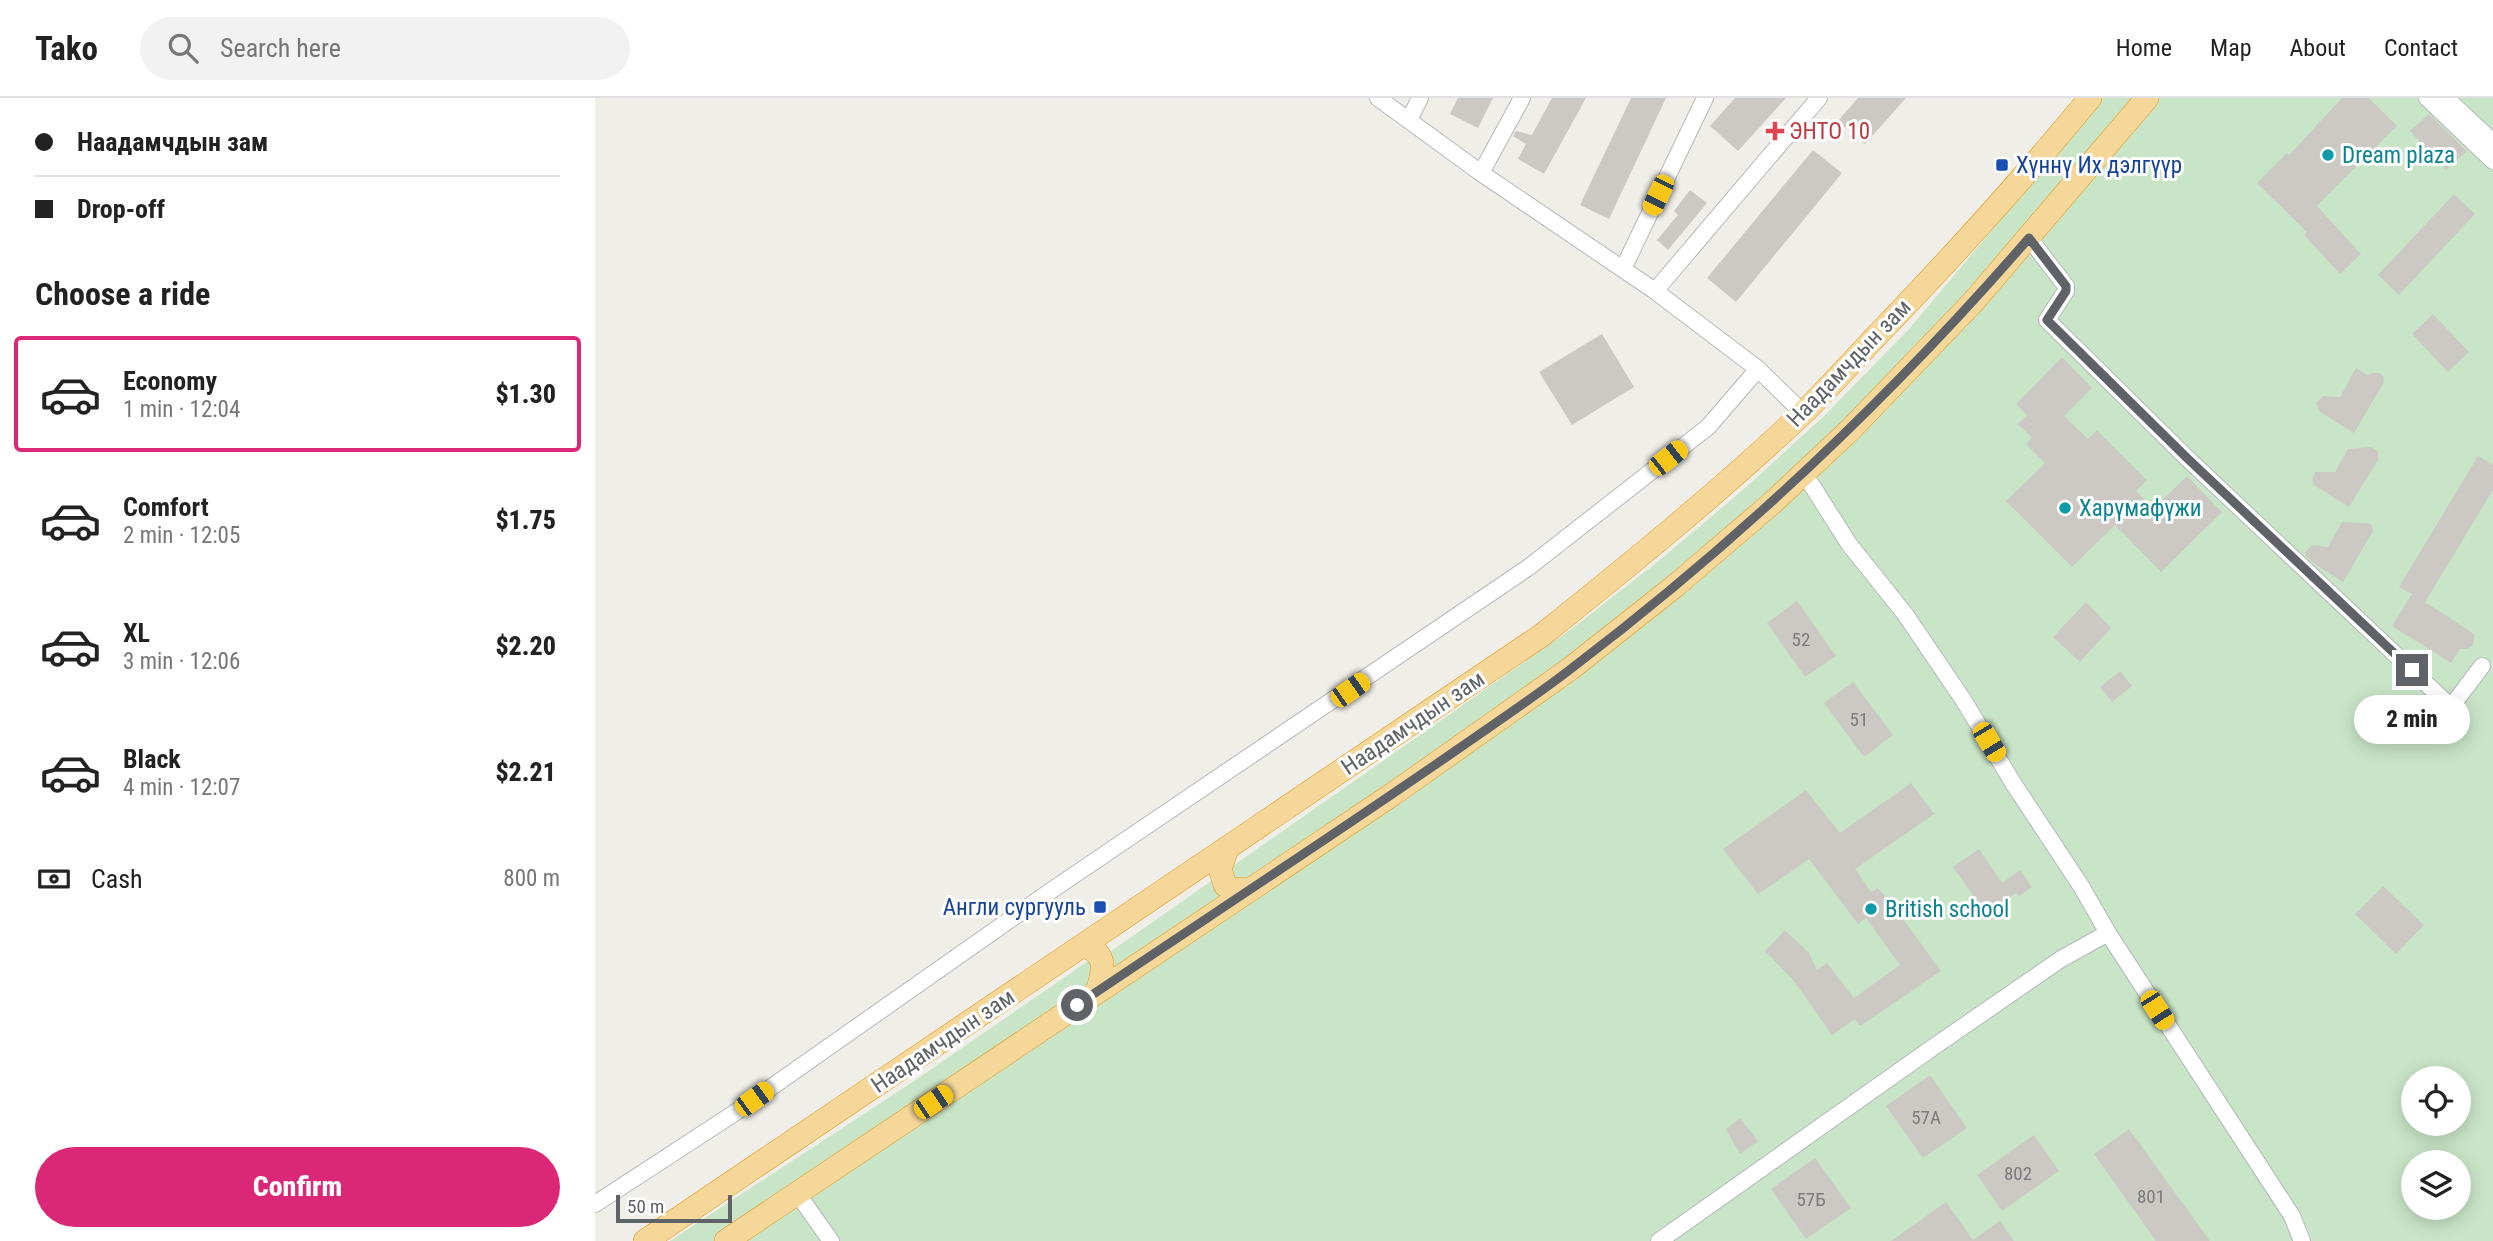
<!DOCTYPE html>
<html lang="en">
<head>
<meta charset="utf-8">
<style>
  :root { --surface:#fff; --page:#f2f2f2; --text:#222; --muted:#767676; --line:#e0e0e0; --accent:#db2777 }
  body { margin:0; font-family:"Roboto Condensed",sans-serif; background:var(--page); color:var(--text); height:100vh; display:flex; flex-direction:column; font-size:26px; white-space:nowrap }
  * { box-sizing:border-box; margin:0 }
  p { font-size:23px; color:var(--muted) }
  .icon { flex:none; width:38px; height:38px; fill:none; stroke:currentColor; stroke-width:2; stroke-linecap:round; stroke-linejoin:round }
  .map { position:relative; flex:1; overflow:hidden }
  .drawer { display:flex; flex-direction:column; background:var(--surface); width:595px }
  .drawer>* { flex:none }
  .banner { display:grid; align-content:center; height:154px; padding:0 35px; background:var(--surface) }
  .buttons { position:absolute; left:1806px; top:968px; display:grid; gap:14px }
  .buttons a { display:grid; place-items:center; width:70px; height:70px; border-radius:50%; background:var(--surface); box-shadow:0 4px 18px #0003; font-size:35px }
  .scale { position:absolute; left:21px; bottom:18px; width:116px; box-sizing:border-box; padding-left:7px; border:4px solid #5f6367; border-top:0; font-size:19px; line-height:24px; white-space:nowrap; color:#5f6367; -webkit-text-stroke:5px #fff; paint-order:stroke }
  .end { position:absolute; width:32px; height:32px; margin:-16px; border:9px solid #5f6367; background:#fff; box-shadow:0 0 0 4px #fff }
  .from { border-radius:50% }
  .bubble { position:absolute; height:49px; border-radius:24px; background:var(--surface); box-shadow:0 4px 18px #0003; font-size:23px; font-weight:800; line-height:49px; text-align:center }
  .car { position:absolute; width:21px; height:42px; margin:-21px -10px; border-radius:9px; box-shadow:0 0 5px 2px #0007; background:linear-gradient(#f5c518 24%,#345 0 40%,#f5c518 0 76%,#345 0 86%,#f5c518 0) }
  .banner b { display:flex; align-items:center; gap:24px; height:66px; font-size:26px }
  .banner b+b { border-top:2px solid var(--line) }
  .banner i { width:18px; height:18px; background:var(--text) }
  ul { padding:0; list-style:none }
  li { display:flex; align-items:center; gap:21px; height:116px; margin:0 14px 10px; padding:0 21px; border:4px solid transparent; border-radius:7px }
  li div { flex:1 }
  li b { display:block; font-size:26px }
  li em { font-style:normal; font-weight:800 }
  li.current { border-color:var(--accent) }
  li>.icon { width:63px; height:63px; stroke-width:1.5 }
  h2 { padding:0 35px; font-size:32px; line-height:84px }
  .pay { display:flex; align-items:center; gap:18px; height:77px; padding:0 35px; font-size:26px }
  .pay p { margin-inline-start:auto }
  .cta { display:flex; gap:14px; margin-top:auto; padding:14px 35px }
  .cta a { flex:1; height:80px; border-radius:42px; background:var(--accent); color:#fff; font-size:28px; font-weight:800; line-height:80px; text-align:center }
  header { display:flex; align-items:center; gap:42px; box-sizing:border-box; height:98px; padding:0 35px; background:var(--surface); border-bottom:2px solid var(--line) }
  header strong { font-size:33px }
  nav { display:flex; gap:38px; margin-inline-start:auto; font-size:24px }
  .search { width:490px; height:63px; background:var(--page); display:flex; align-items:center; gap:18px; box-sizing:border-box; padding:0 24px; border-radius:38px; color:var(--muted); font-size:26px }
  main { display:flex; flex:1; min-height:0 }
  .map>svg:first-child { display:block }
</style>
</head>
<body>
<header>
<strong>Tako</strong>
<div class="search"><svg class="icon" aria-label="search" viewBox="0 0 24 24"><circle cx="10" cy="10" r="6"/><path d="M15 15l6 6"/></svg>Search here</div>
<nav><a>Home</a><a>Map</a><a>About</a><a>Contact</a></nav>
</header>
<main>
<section class="drawer">
<div class="banner">
<b><i class="from"></i>Наадамчдын зам</b>
<b><i></i>Drop-off</b>
</div>
<h2>Choose a ride</h2>
<ul>
<li class="current"><svg class="icon" aria-label="car" viewBox="0 0 24 24"><path d="M5 17H2v-5l4-1 3-4h7l3 4 3 1v5h-3M9 17h6M6 11h13"/><circle cx="7" cy="17" r="2"/><circle cx="17" cy="17" r="2"/></svg><div><b>Economy</b><p>1 min · 12:04</p></div><em>$1.30</em></li>
<li><svg class="icon" aria-label="car" viewBox="0 0 24 24"><path d="M5 17H2v-5l4-1 3-4h7l3 4 3 1v5h-3M9 17h6M6 11h13"/><circle cx="7" cy="17" r="2"/><circle cx="17" cy="17" r="2"/></svg><div><b>Comfort</b><p>2 min · 12:05</p></div><em>$1.75</em></li>
<li><svg class="icon" aria-label="car" viewBox="0 0 24 24"><path d="M5 17H2v-5l4-1 3-4h7l3 4 3 1v5h-3M9 17h6M6 11h13"/><circle cx="7" cy="17" r="2"/><circle cx="17" cy="17" r="2"/></svg><div><b>XL</b><p>3 min · 12:06</p></div><em>$2.20</em></li>
<li><svg class="icon" aria-label="car" viewBox="0 0 24 24"><path d="M5 17H2v-5l4-1 3-4h7l3 4 3 1v5h-3M9 17h6M6 11h13"/><circle cx="7" cy="17" r="2"/><circle cx="17" cy="17" r="2"/></svg><div><b>Black</b><p>4 min · 12:07</p></div><em>$2.21</em></li>
</ul>
<div class="pay"><svg class="icon" aria-label="cash" viewBox="0 0 24 24"><path d="M3 7h18v10H3z"/><circle cx="12" cy="12" r="2"/></svg>Cash<p>800 m</p></div>
<div class="cta"><a>Confirm</a></div>
</section>
<div class="map">
<svg width="1898" height="1143" viewBox="0 0 1898 1143">
  <rect width="100%" height="100%" fill="#f0eee8"/>
  <path fill="#c9e5c7" fill-rule="evenodd" d="M1508 0H1898V1143H75L319 983 496 861 502 863 975 532 1060 466 1149 391 1228 319 1314 231ZM1818 980H1864V1026H1818ZM1818 1064H1864V1110H1818Z"/>
  <g fill="#ccc9c4">
    <path d="M863 0H898L883 30 855 16Z"/>
    <path d="M957 0H991L949 76 923 61 931 46 918 38 921 33 937 37Z"/>
    <path d="M1036 0H1071L1014 121 985 107Z"/>
    <path d="M1140 0H1191L1143 53 1115 28Z"/>
    <path d="M1263 0H1311L1270 46 1243 23Z"/>
    <path d="M1747 0H1774L1802 28 1722 108 1766 156 1745 176 1709 137 1712 134 1662 85 1692 55 1694 57Z"/>
    <path d="M1834 16 1872 53 1851 72 1815 33Z"/>
    <path d="M1218 52 1247 75 1141 204 1112 180Z"/>
    <path d="M1095 92 1112 105 1073 152 1062 142 1083 117 1079 113Z"/>
    <path d="M1859 96 1880 116 1804 197 1783 177Z"/>
    <path d="M1838 216 1874 254 1853 274 1817 236Z"/>
    <path d="M1007 236 1039 289 977 327 944 274Z"/>
    <path d="M1467 259 1497 290 1469 318 1493 341 1502 332 1552 382 1541 393 1558 411 1592 378 1627 414 1566 474 1520 427 1477 469 1411 403 1450 365 1431 346 1437 340 1423 326 1432 317 1421 306Z"/>
    <path d="M1761 270 1772 277 1776 275H1784L1788 278 1789 284 1759 335 1725 314 1721 305 1728 298 1745 299Z"/>
    <path d="M1775 349 1783 353V362L1754 409 1720 388 1717 383 1720 374H1740L1753 351Z"/>
    <path d="M1883 358 1898 367V392L1830 504 1879 536 1878 547 1872 551H1865L1856 565 1797 528 1817 496 1804 489Z"/>
    <path d="M1747 424 1773 425 1777 427 1778 433 1748 484 1720 466 1711 458 1710 454 1717 447 1733 449Z"/>
    <path d="M1202 503 1241 558 1210 579 1172 525Z"/>
    <path d="M1491 504 1516 530 1485 564 1458 539Z"/>
    <path d="M1525 573 1537 588 1517 604 1505 589Z"/>
    <path d="M1258 584 1298 637 1269 659 1229 605Z"/>
    <path d="M1316 685 1339 716 1260 771 1276 794 1283 790 1294 802 1346 873 1265 928 1260 921 1237 937 1199 883 1170 853 1190 832 1214 855 1222 872 1232 865 1259 900 1305 867 1271 820 1263 826 1214 761 1163 796 1128 751 1211 692 1245 735Z"/>
    <path d="M1384 751 1407 785 1425 772 1437 789 1424 798 1421 795 1391 816 1358 769Z"/>
    <path d="M1788 788 1829 827 1801 856 1760 816Z"/>
    <path d="M1335 977 1372 1030 1328 1060 1291 1008Z"/>
    <path d="M1145 1020 1163 1043 1145 1056 1131 1031Z"/>
    <path d="M1534 1031 1615 1143H1561L1499 1056Z"/>
    <path d="M1439 1037 1464 1073 1407 1113 1382 1077Z"/>
    <path d="M1220 1060 1256 1110 1211 1141 1176 1091Z"/>
    <path d="M1351 1104 1378 1142 1405 1123 1419 1143H1296Z"/>
  </g>
  <g fill="none" stroke-linecap="round" stroke-linejoin="round">
    <defs>
      <g id="minor">
        <path d="M783 0 886 75 1060 193 1163 271 1208 315"/>
        <path d="M1832 0 1898 63"/>
        <path d="M1851 0 1898 44"/>
        <path d="M814 22 825 0"/>
        <path d="M886 75 927 0"/>
        <path d="M1434 140 1471 188V193L1452 222 1592 360 1856 609 1887 568"/>
        <path d="M1028 171 1110 0"/>
        <path d="M1060 193 1224 0"/>
        <path d="M1513 835 1697 1118 1707 1143"/>
        <path d="M202 1095 236 1143"/>
        <path d="M0 1106 141 1014 460 790 934 469 1113 329 1163 271"/>
        <path d="M1064 1143 1337 950 1466 861 1513 835 1486 788 1418 685 1369 603 1310 516 1254 446 1209 375"/>
      </g>
      <g id="highway">
        <path d="M632 751 625 771 630 787 637 791 655 792"/>
        <path d="M488 848C513 854 509 874 502 893"/>
        <path d="M50 1143 947 537C1036 466 1123 395 1206 317 1235 289 1262 258 1290 229 1361 155 1430 79 1495 0"/>
        <path d="M131 1143 798 696 975 571 1080 488 1176 406 1256 331 1379 203 1552 0"/>
      </g>
    </defs>
    <use href="#minor" stroke="#b5b8bb" stroke-width="18"/>
    <use href="#highway" stroke="#e69512" stroke-width="24"/>
    <use href="#minor" stroke="#fff" stroke-width="16"/>
    <use href="#highway" stroke="#f5d79a" stroke-width="23"/>
  </g>
  <g fill="none" stroke-linecap="round" stroke-linejoin="round">
    <path stroke="#5f6367" stroke-width="9" d="M482 907C610 821 739 737 866 649 903 623 941 598 977 570 1144 443 1296 299 1434 140L1471 188V193L1452 222 1592 360 1817 572"/>
  </g>
  <path fill="#e0444e" stroke="#fff" stroke-width="2.5" d="M1176.5 22.5h7v7h7v7h-7v7h-7v-7h-7v-7h7z"/>
  <g fill="#0f9aa8" stroke="#fff" stroke-width="2.5">
    <circle cx="1733" cy="57" r="7"/>
    <circle cx="1470" cy="410" r="7"/>
    <circle cx="1276" cy="811" r="7"/>
  </g>
  <g fill="#1a4fb4" stroke="#fff" stroke-width="2.5">
    <rect x="1400" y="60" width="14" height="14" rx="3.5"/>
    <rect x="498" y="802" width="14" height="14" rx="3.5"/>
  </g>
  <g text-anchor="middle" dominant-baseline="central" stroke-width="6" stroke-linejoin="round" paint-order="stroke">
    <g font-size="19" fill="#7a7c7e">
      <text x="1206" y="541">52</text>
      <text x="1264" y="621">51</text>
      <text x="1331" y="1019">57А</text>
      <text x="1423" y="1075">802</text>
      <text x="1556" y="1098">801</text>
      <text x="1216" y="1101">57Б</text>
    </g>
    <g font-size="23" fill="#be3a42" stroke="#fff" text-anchor="start">
      <text x="1194" y="33">ЭНТО 10</text>
    </g>
    <g font-size="23" fill="#0d838f" stroke="#fff" text-anchor="start">
      <text x="1747" y="57">Dream plaza</text>
      <text x="1484" y="410">Харүмафүжи</text>
      <text x="1290" y="811">British school</text>
    </g>
    <g font-size="23" fill="#164399" stroke="#fff" text-anchor="start">
      <text x="1421" y="67">Хүннү Их дэлгүүр</text>
      <text x="491" y="809" text-anchor="end">Англи сургууль</text>
    </g>
    <g font-size="23" fill="#5f6367" stroke="#fff">
      <text transform="translate(1254 265) rotate(-46)">Наадамчдын зам</text>
      <text transform="translate(818 625) rotate(-34)">Наадамчдын зам</text>
      <text transform="translate(348 943) rotate(-34)">Наадамчдын зам</text>
    </g>
  </g>
</svg>
<div class="buttons">
<a><svg class="icon" aria-label="locate" viewBox="0 0 24 24"><circle cx="12" cy="12" r="6"/><path d="M12 2v4M12 18v4M2 12h4M18 12h4"/></svg></a>
<a><svg class="icon" aria-label="layers" viewBox="0 0 24 24"><path d="M12 4l9 5-9 5-9-5zM3 14l9 5 9-5"/></svg></a>
</div>
<div class="scale">50 m</div>
<i class="end from" style="left:482px;top:907px"></i>
<i class="end" style="left:1817px;top:572px"></i>
<div class="bubble" style="left:1759px;top:597px;width:116px">2 min</div>
<i class="car" style="left:1063px;top:97px;rotate:206deg"></i>
<i class="car" style="left:1073px;top:360px;rotate:52deg"></i>
<i class="car" style="left:755px;top:592px;rotate:55deg"></i>
<i class="car" style="left:1394px;top:644px;rotate:149deg"></i>
<i class="car" style="left:1562px;top:912px;rotate:147deg"></i>
<i class="car" style="left:159px;top:1001px;rotate:54deg"></i>
<i class="car" style="left:338px;top:1004px;rotate:56deg"></i>
</div>
</main>
</body>
</html>
